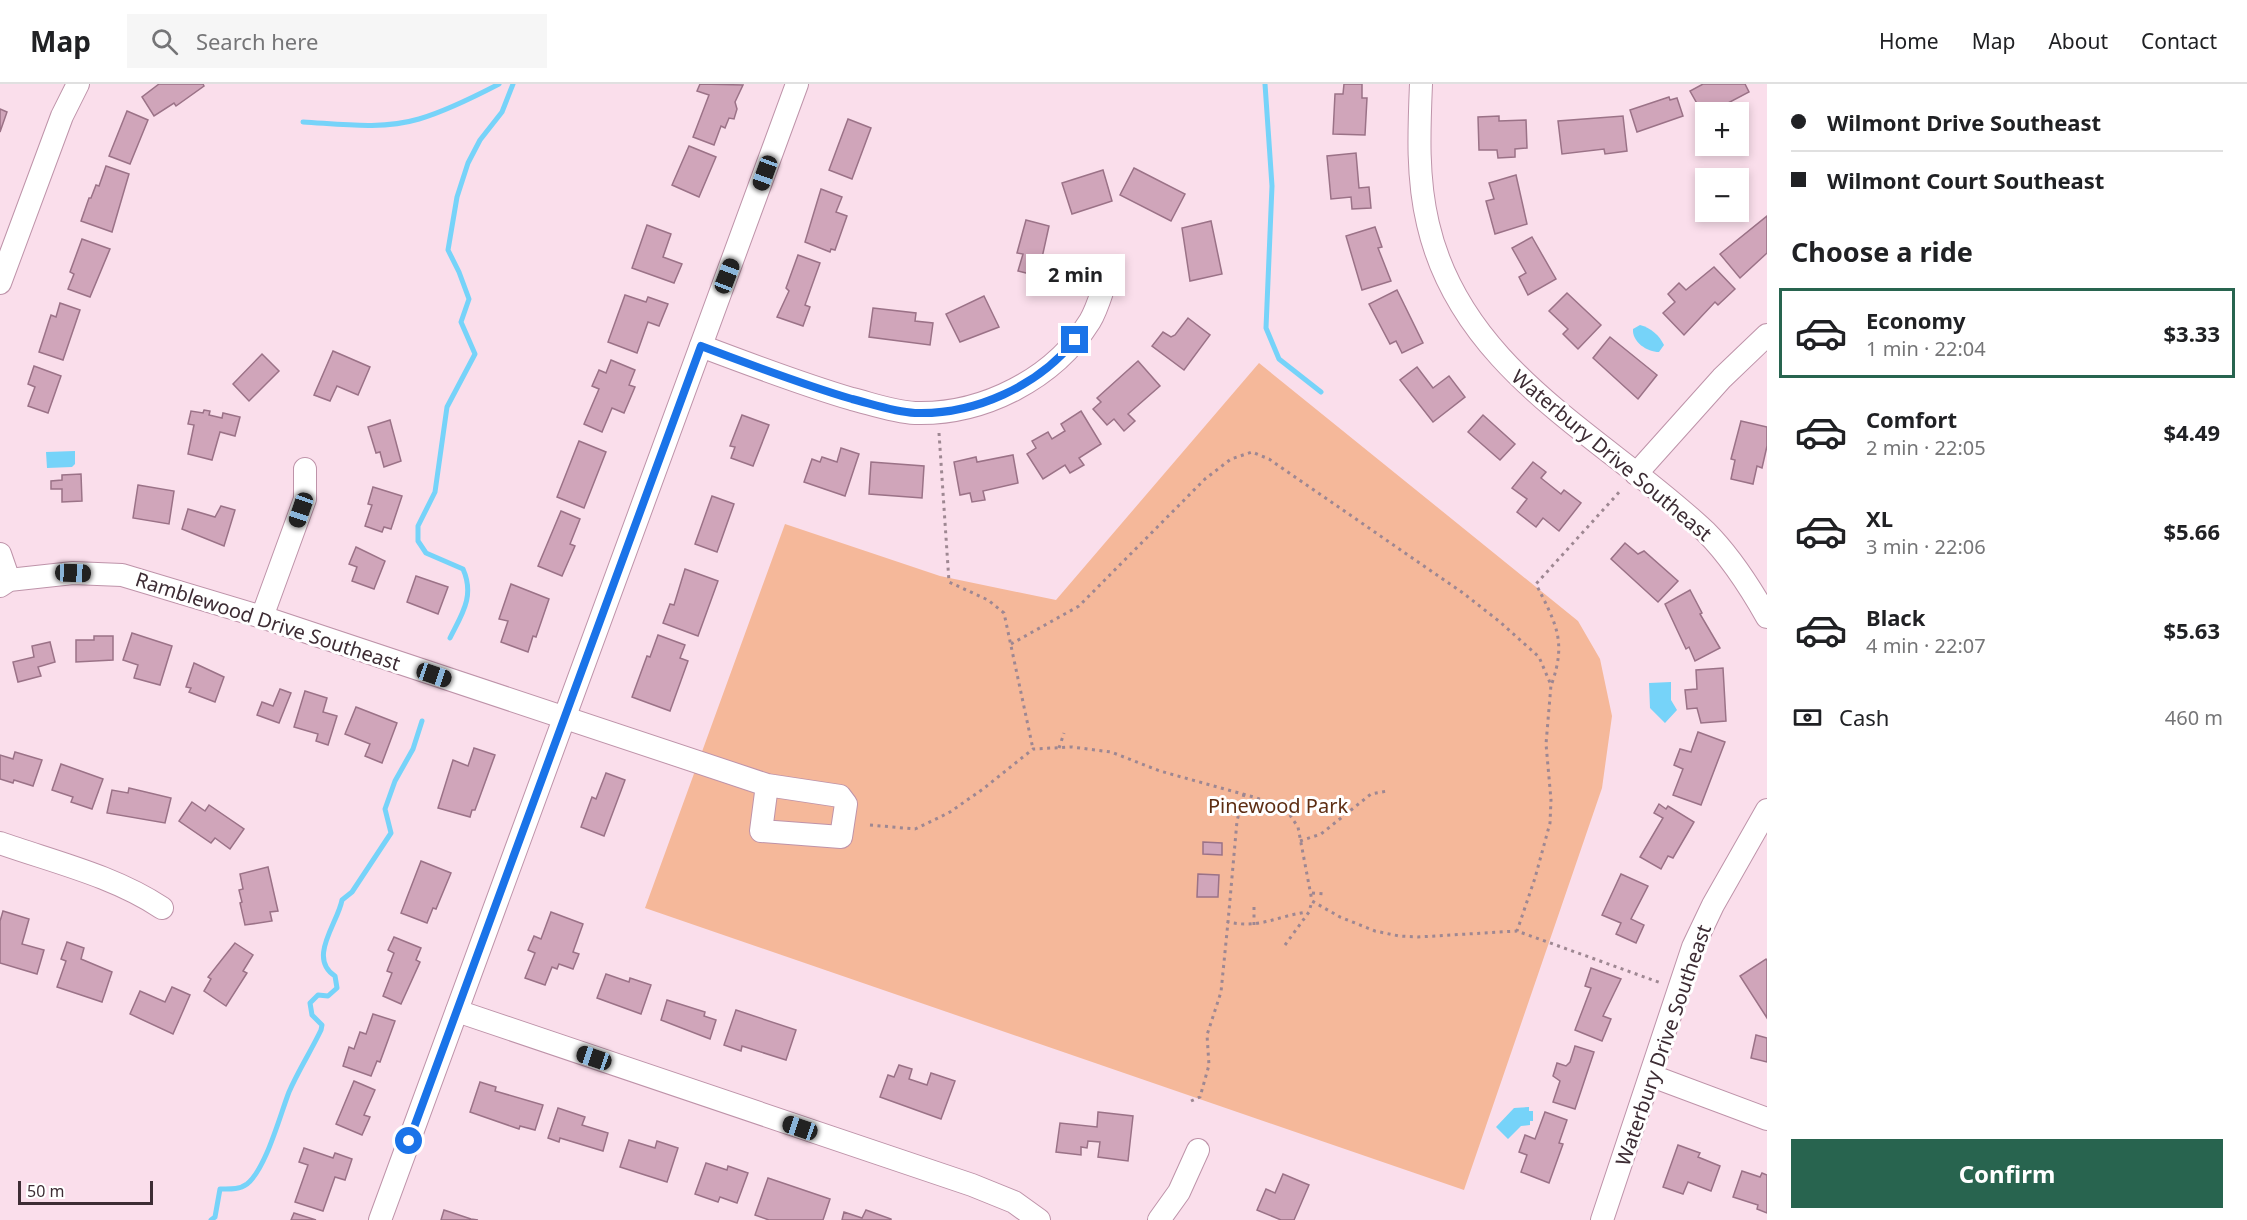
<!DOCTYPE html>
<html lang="en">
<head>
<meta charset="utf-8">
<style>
  :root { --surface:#fff; --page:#f6f6f6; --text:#202124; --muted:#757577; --line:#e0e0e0; --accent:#28644f }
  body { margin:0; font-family:"Noto Sans",sans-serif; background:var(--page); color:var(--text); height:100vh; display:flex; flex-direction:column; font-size:22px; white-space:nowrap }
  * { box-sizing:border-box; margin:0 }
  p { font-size:20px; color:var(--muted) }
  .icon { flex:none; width:33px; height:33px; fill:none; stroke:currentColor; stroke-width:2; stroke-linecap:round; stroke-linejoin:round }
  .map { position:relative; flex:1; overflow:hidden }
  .drawer { display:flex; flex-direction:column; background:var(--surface); width:480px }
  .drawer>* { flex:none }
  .guide { display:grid; align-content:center; height:132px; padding:0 24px; background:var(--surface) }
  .tools { position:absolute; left:1695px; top:18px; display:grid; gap:12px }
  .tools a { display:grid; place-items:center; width:54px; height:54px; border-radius:0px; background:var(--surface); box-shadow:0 3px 9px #0003; font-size:30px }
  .scale { position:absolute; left:18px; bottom:15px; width:135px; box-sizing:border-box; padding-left:6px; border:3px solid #3d2c34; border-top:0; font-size:16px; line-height:21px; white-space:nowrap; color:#3d2c34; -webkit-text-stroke:4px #fff; paint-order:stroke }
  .end { position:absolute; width:27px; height:27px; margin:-14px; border:8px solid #1a73e8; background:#fff; box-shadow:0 0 0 3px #fff }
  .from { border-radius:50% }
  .bubble { position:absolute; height:42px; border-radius:0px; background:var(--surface); box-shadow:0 3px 9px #0003; font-size:20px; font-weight:700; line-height:42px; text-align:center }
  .car { position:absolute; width:18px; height:36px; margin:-18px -9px; border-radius:8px; box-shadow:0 0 4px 2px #0007; background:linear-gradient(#222 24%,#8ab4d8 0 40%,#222 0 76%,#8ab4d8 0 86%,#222 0) }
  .guide b { display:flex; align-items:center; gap:21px; height:57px; font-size:22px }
  .guide b+b { border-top:2px solid var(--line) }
  .guide i { width:15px; height:15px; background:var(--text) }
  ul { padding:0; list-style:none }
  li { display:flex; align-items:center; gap:18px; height:90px; margin:0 12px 9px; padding:0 12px; border:3px solid transparent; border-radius:0px }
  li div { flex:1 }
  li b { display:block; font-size:22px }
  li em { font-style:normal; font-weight:700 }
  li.active { border-color:var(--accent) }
  li>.icon { width:54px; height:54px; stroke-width:1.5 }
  h2 { padding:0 24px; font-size:27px; line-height:72px }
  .pay { display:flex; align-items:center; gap:15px; height:66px; padding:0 24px; font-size:22px }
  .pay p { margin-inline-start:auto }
  .cta { display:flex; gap:12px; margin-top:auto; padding:12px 24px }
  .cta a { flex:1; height:69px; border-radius:0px; background:var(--accent); color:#fff; font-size:24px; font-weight:700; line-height:69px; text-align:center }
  header { display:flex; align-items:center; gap:36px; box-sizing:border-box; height:84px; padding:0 30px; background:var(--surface); border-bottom:2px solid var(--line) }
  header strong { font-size:28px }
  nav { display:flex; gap:33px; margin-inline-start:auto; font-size:21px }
  .search { width:420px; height:54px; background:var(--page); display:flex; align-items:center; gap:15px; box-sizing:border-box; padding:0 21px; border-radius:0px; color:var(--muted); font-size:22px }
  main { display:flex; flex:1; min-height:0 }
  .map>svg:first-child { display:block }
</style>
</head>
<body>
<header>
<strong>Map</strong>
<div class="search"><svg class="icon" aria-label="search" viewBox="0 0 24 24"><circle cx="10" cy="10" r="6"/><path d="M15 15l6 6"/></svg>Search here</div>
<nav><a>Home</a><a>Map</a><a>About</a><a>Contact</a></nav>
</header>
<main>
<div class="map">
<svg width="1767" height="1136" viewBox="0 0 1767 1136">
  <rect width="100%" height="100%" fill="#fadeeb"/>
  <path fill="#f5b89a" d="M1259 279 1578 537 1600 575 1612 632 1602 704 1464 1106 645 824 785 440 940 492 1056 516Z"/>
  <g fill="#76d3f9">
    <path d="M1640 241C1651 244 1659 251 1664 261L1659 268C1647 268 1632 258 1633 245Z"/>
    <path d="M75 367V380L72 383 47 384 46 368Z"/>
    <path d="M1671 598V616L1677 626 1665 639 1650 624 1649 599Z"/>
    <path d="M1529 1023V1027H1533V1037H1530V1041L1521 1042 1508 1055 1496 1043 1514 1024Z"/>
  </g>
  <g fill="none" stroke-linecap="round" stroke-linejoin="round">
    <g stroke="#76d3f9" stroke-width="5">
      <path d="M1265 0 1272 102 1266 244 1279 275 1321 308"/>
      <path d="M303 38C340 40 382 46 419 35 446 27 474 13 499 0"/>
      <path d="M450 554C462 530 475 512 463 485L426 469 418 457V442L435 408 447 323 475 270 461 238 469 215 459 188 448 166 457 113 468 79 480 56 502 28 513 0"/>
      <path d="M211 1136 215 1133 220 1105C229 1105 239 1106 247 1100 266 1085 280 1031 289 1008 298 987 311 967 321 946L322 941 312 931 310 919 318 911 328 912 337 904 335 892C307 874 338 839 342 816L352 808 391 749 385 725 395 697 413 665 422 637"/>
    </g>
  </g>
  <g fill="#d0a5ba" stroke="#9b7287" stroke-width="1.5">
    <path d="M203 0 204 2 176 22 174 19 154 32 142 13 159 0Z"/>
    <path d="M700 0 743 1 735 18 737 25 734 35 729 34 725 44 721 42 714 61 693 53 709 11 697 7Z"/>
    <path d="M1344 0H1362V14H1367L1365 51 1333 50 1335 10H1343Z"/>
    <path d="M1703 0H1745L1749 8 1711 28H1706L1704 32 1690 7Z"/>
    <path d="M1669 13 1670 16 1677 14 1683 32 1637 48 1630 26Z"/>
    <path d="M0 25 7 28 0 48Z"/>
    <path d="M127 27 148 36 130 80 109 72Z"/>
    <path d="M1499 32V37L1526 36 1527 64 1515 65V73L1498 74 1497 66H1479L1478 33Z"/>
    <path d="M1623 32 1627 67 1605 70 1604 65 1562 70 1558 37Z"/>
    <path d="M848 35 871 44 852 95 829 86Z"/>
    <path d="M689 62 716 73 699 113 672 101Z"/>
    <path d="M1356 69 1359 104 1369 103 1371 124 1352 125 1351 113 1331 115 1327 72Z"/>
    <path d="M106 82 129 90 112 148 81 137 89 114H91L96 101 99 102Z"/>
    <path d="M1134 84 1185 110 1171 137 1120 111Z"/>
    <path d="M1103 86 1112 117 1072 130 1062 99Z"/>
    <path d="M1516 91 1527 140 1495 150 1486 117 1494 115 1489 99Z"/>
    <path d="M821 105 842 113 836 128 847 132 835 166 831 165 830 168 805 158Z"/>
    <path d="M1767 132V169L1740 194 1720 170Z"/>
    <path d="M1026 136 1049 142 1038 192 1018 187 1023 170 1017 169Z"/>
    <path d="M1211 137 1222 190 1190 197 1182 144Z"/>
    <path d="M647 141 671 150 663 173 682 180 674 199 632 184Z"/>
    <path d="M1375 143 1382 163 1378 164 1391 197 1362 206 1346 152Z"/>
    <path d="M1532 153 1556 195 1528 211 1519 193 1526 189 1512 164Z"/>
    <path d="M82 155 110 165 90 213 68 205 74 190 70 188Z"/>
    <path d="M798 171 820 179 805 221 810 223 803 242 777 233 789 207 786 204Z"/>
    <path d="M1714 183 1735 205 1718 221 1715 218 1684 251 1663 229 1675 218 1668 210 1679 199 1686 206Z"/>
    <path d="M1397 206 1423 259 1402 269 1396 257 1390 260 1369 220Z"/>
    <path d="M1567 209 1601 241 1578 265 1563 250 1568 245 1549 227Z"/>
    <path d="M625 211 646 218 648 213 668 220 659 242 648 238 637 269 608 258Z"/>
    <path d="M984 212 999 243 960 258 946 230Z"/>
    <path d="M60 219 80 226 63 276 39 268 51 231 56 233Z"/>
    <path d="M873 224 916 229 915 237 933 239 930 261 869 253Z"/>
    <path d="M1188 234 1210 251 1184 286 1152 262 1163 248 1171 253 1175 251Z"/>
    <path d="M1610 253 1657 291 1638 315 1593 274Z"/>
    <path d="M333 267 370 283 358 311 337 302 330 317 314 311Z"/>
    <path d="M262 270 279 287 249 317 233 300Z"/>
    <path d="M611 276 635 286 629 301 635 303 624 329 612 324 602 348 584 340 599 305 592 302 599 286 606 289Z"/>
    <path d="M1138 277 1160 302 1128 330 1135 337 1124 347 1114 335 1107 341 1093 325 1101 318 1097 314Z"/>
    <path d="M34 282 61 292 48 329 28 322 35 303 28 300Z"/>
    <path d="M1417 283 1433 304 1449 292 1465 313 1433 338 1400 296Z"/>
    <path d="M204 326 210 327 209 331 222 334 223 329 240 333 235 352 220 348 212 376 188 370 194 341 188 340 191 327 203 329Z"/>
    <path d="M1081 327 1101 360 1079 374 1084 381 1070 389 1065 381 1043 395 1027 370 1036 364 1032 357 1048 348 1052 355 1065 347 1061 340Z"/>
    <path d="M742 331 769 341 753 382 731 374 735 363 730 362Z"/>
    <path d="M1483 331 1515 360 1500 376 1468 348Z"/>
    <path d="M390 336 401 377 384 383 380 368 376 369 368 343Z"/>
    <path d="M1741 337 1767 343V362L1762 384 1757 382 1753 400 1731 395 1735 376 1731 375Z"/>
    <path d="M579 357 606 368 584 424 557 413Z"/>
    <path d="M841 364 859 370 845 412 804 398 812 375 820 378 822 373 837 378Z"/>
    <path d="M1013 371 1018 399 983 407 985 416 972 418 970 409 960 411 954 378 976 373 977 378Z"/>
    <path d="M871 378 924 382 922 414 869 410Z"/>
    <path d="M1533 378 1546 388 1541 394 1561 410 1564 406 1581 419 1559 447 1543 434 1536 443 1517 428 1527 415 1512 404Z"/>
    <path d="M81 390 82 417 62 418V405H51V397L62 396V391Z"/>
    <path d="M138 401 174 407 169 440 133 434Z"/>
    <path d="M373 403 402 412 391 445 384 443 382 448 365 442 372 421 368 420Z"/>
    <path d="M712 412 734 420 717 468 695 460Z"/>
    <path d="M221 422 235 426 224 462 182 445 188 425 215 433Z"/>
    <path d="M561 427 580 435 570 460 575 462 562 492 538 482Z"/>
    <path d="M1625 459 1638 470 1644 467 1678 497 1658 518 1611 475Z"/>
    <path d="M356 463 385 477 374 505 352 497 357 483 349 480Z"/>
    <path d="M685 485 718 497 698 552 663 539 670 520 674 521Z"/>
    <path d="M416 492 448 503 438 530 407 518Z"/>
    <path d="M511 500 549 515 536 553 533 552 528 568 501 558 508 537 499 535Z"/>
    <path d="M1690 506 1702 529 1700 530 1720 564 1695 577 1689 563 1686 565 1665 520Z"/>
    <path d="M132 549 172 562 160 601 134 594 138 581 123 576Z"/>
    <path d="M658 551 685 561 680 574 688 577 670 627 632 613 647 572 650 573Z"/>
    <path d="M94 552H113V576L76 578V556H94Z"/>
    <path d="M50 558 55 578 38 583 41 592 18 598 13 578 34 573 32 562Z"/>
    <path d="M194 579 224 593 215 618 189 608 191 604 186 603Z"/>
    <path d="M1723 584 1726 637 1701 639 1697 624 1687 625 1685 606 1697 605 1696 586Z"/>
    <path d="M280 605 291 609 279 639 257 631 262 618 273 622Z"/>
    <path d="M305 607 327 614 323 628 337 632 328 661 316 657 318 650 294 643Z"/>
    <path d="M356 623 397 639 382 679 365 672 370 660 345 650Z"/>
    <path d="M1698 648 1725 658 1701 721 1673 711 1683 685 1674 681 1680 665 1691 668Z"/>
    <path d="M474 664 495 671 475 726H472L470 733 438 724 453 676 468 682Z"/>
    <path d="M15 668 42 676 33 702 14 696 13 699 0 695V671L13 675Z"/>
    <path d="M61 680 103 695 92 725 71 718 73 713 52 706Z"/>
    <path d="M606 689 625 696 604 752 581 743 592 713 596 715Z"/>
    <path d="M129 704 171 714 165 739 107 729 112 706 128 709Z"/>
    <path d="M192 718 205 727 209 721 244 745 230 765 215 754 211 759 179 737Z"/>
    <path d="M1659 720 1666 725 1668 722 1694 738 1673 774 1668 772 1661 785 1640 773 1663 734 1654 729Z"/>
    <path d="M1203 758 1222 759V771L1203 770Z"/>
    <path d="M421 777 451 789 436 825 433 824 427 839 401 829Z"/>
    <path d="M268 783 278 827 270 828 272 837 245 841 240 819 242 818 239 806 243 805 240 790Z"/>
    <path d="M1198 790 1219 791 1218 813H1197Z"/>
    <path d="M1621 790 1648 802 1631 835 1644 841 1636 859 1616 850 1621 839 1602 831Z"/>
    <path d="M3 827 29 835 22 860 44 866 37 890 0 879V837Z"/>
    <path d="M551 828 583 840 573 868 579 870 573 885 559 880 557 885 552 883 545 901 525 894 535 869 528 866 534 852 541 855Z"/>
    <path d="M394 853 421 864 416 876 420 878 401 920 383 912 392 889 387 887 394 869 388 866Z"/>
    <path d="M67 858 84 864 81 875 112 888 102 918 57 903 66 877 61 875Z"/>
    <path d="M235 859 253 871 243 887 247 889 226 922 204 907 211 895 208 893Z"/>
    <path d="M1766 875 1767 877V934L1740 892Z"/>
    <path d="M1591 884 1621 895 1603 932 1611 935 1602 957 1575 946 1591 904 1585 902Z"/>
    <path d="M606 890 629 898 630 894 651 901 641 930 597 914Z"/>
    <path d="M172 903 190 911 173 950 130 930 140 907 165 918Z"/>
    <path d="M667 916 705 928 704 932 716 936 710 955 661 936Z"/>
    <path d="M736 926 796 946 786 976 742 962 741 967 724 961Z"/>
    <path d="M373 930 395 937 380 978 377 977 371 992 343 982 349 963 354 965 360 948 366 950Z"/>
    <path d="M1756 951 1767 954V978L1751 974Z"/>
    <path d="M1575 962 1594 968 1575 1025 1553 1018 1560 997 1553 992 1557 979 1566 982 1570 978Z"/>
    <path d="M899 981 912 985 909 995 927 1001 931 989 955 997 941 1035 880 1013 888 991 894 993Z"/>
    <path d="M354 997 375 1006 364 1031 370 1033 362 1051 336 1040Z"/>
    <path d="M480 998 496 1003 495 1007 543 1021 535 1046 520 1042 519 1045 470 1028Z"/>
    <path d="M558 1024 585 1033 582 1041 608 1049 603 1067 560 1054 559 1058 548 1054Z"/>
    <path d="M1098 1028 1133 1032 1128 1077 1098 1073 1100 1058 1088 1057 1087 1064 1081 1063V1071L1056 1068 1060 1039 1097 1043Z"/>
    <path d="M1545 1028 1567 1036 1559 1059 1563 1060 1549 1099 1521 1088 1527 1071 1519 1068 1525 1051 1535 1055Z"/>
    <path d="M629 1056 655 1064 657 1057 678 1064 667 1098 620 1083Z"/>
    <path d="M1678 1061 1700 1069 1698 1073 1720 1082 1711 1107 1688 1098 1683 1110 1663 1103Z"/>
    <path d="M304 1064 333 1074 335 1069 352 1075 345 1096 335 1093 323 1127 295 1118 308 1081 299 1078Z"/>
    <path d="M706 1079 727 1086 728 1082 748 1089 737 1119 720 1113 718 1118 695 1110Z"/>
    <path d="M1742 1087 1760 1093 1762 1089 1767 1091V1129L1757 1125 1758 1121 1733 1113Z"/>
    <path d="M1283 1090 1309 1101 1294 1136H1281L1257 1126 1266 1105 1275 1109Z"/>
    <path d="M768 1094 830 1115 823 1136H769L755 1131Z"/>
    <path d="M444 1126 471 1135 478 1136H441Z"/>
    <path d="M866 1126 891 1135V1136H842L844 1128 862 1134Z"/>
    <path d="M294 1129 316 1136H291Z"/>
  </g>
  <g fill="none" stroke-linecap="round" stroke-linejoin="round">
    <defs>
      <g id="minor">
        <path d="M1421 0C1419 47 1417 94 1428 140 1462 288 1605 352 1706 448 1731 473 1750 503 1767 533"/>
        <path d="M0 199 62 32 78 0"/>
        <path d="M701 262C751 281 801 300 852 315 872 320 894 328 915 329 983 331 1054 295 1090 237 1098 224 1102 206 1108 191"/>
        <path d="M1636 390 1722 294 1767 251"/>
        <path d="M0 470 9 496"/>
        <path d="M0 502 9 496 73 489 122 491 262 533 767 701 840 712 846 720 841 753 761 747 767 701"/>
        <path d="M262 533 305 415V385"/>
        <path d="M0 759C54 778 114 792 162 824"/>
        <path d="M457 927 972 1101 1014 1118 1039 1136"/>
        <path d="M1652 992 1767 1035"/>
        <path d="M380 1136 797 0"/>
        <path d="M1159 1136 1179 1108 1198 1066"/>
        <path d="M1602 1136 1693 863 1713 821 1767 726"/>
      </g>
    </defs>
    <use href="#minor" stroke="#be93a9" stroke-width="24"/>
    <g stroke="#9e8792" stroke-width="3" stroke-dasharray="3 4.5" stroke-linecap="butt">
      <path d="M939 349 949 498 988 516 1004 529 1033 665"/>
      <path d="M1011 560 1079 522 1205 395 1231 375 1252 368 1269 375 1463 509 1500 538 1539 573 1551 601 1546 660 1551 716 1550 739 1535 794 1517 847"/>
      <path d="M1552 599C1567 556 1555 538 1536 500L1622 405"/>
      <path d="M1059 664 1064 649"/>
      <path d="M1244 710 1237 737 1228 838C1260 845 1277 832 1307 828"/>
      <path d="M870 741 915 745 932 737 950 728 983 705 1033 665 1072 663 1111 668 1160 687 1257 714 1287 727 1298 743 1312 817"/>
      <path d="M1300 757 1321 750 1371 710 1387 707"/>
      <path d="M1312 809 1325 810"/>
      <path d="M1254 841V822"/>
      <path d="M1285 861 1309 828 1312 817 1340 833 1375 847 1399 852 1418 853 1517 847 1661 899"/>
      <path d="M1191 1017 1200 1013 1209 981 1207 951 1221 908 1228 838"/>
    </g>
    <use href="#minor" stroke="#fff" stroke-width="22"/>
  </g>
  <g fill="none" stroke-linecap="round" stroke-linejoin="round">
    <path stroke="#1a73e8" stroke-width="8" d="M409 1057 701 262C751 281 801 300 852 315 872 320 894 328 915 329 975 331 1038 302 1075 256"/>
  </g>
  <g text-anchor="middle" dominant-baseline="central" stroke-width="6" stroke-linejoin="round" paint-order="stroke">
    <g font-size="20" fill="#3d2c34" stroke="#fff">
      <text transform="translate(1612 371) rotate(40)">Waterbury Drive Southeast</text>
      <text transform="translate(268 537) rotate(18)">Ramblewood Drive Southeast</text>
      <text transform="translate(1663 961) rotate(-71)">Waterbury Drive Southeast</text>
    </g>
    <g font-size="20" fill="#5e2e13" stroke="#fff">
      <text x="1278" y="721">Pinewood Park</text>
    </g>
  </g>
</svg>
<div class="tools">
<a>+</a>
<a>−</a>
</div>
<div class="scale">50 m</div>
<i class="end from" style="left:409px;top:1057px"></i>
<i class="end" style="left:1075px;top:256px"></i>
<div class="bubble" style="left:1026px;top:170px;width:99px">2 min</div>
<i class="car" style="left:765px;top:89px;rotate:200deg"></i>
<i class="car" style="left:727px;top:192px;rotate:21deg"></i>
<i class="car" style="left:301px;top:426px;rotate:199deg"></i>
<i class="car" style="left:73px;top:489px;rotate:92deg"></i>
<i class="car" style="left:434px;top:591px;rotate:109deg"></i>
<i class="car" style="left:594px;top:974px;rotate:289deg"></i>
<i class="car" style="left:800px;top:1044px;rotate:289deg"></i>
</div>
<section class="drawer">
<div class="guide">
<b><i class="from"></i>Wilmont Drive Southeast</b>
<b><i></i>Wilmont Court Southeast</b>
</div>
<h2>Choose a ride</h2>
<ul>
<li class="active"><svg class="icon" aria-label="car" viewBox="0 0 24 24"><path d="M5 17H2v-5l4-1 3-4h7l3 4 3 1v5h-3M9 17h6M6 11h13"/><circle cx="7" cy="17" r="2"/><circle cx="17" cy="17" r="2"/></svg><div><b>Economy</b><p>1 min · 22:04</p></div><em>$3.33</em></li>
<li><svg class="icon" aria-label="car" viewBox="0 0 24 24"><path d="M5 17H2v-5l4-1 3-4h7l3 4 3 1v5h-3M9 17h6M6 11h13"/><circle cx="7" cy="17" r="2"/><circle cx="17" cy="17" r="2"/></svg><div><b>Comfort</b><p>2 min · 22:05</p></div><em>$4.49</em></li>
<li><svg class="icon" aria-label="car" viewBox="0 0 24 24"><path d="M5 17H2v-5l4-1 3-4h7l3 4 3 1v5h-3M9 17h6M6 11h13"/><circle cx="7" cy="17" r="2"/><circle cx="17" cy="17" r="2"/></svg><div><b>XL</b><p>3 min · 22:06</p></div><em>$5.66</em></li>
<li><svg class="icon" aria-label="car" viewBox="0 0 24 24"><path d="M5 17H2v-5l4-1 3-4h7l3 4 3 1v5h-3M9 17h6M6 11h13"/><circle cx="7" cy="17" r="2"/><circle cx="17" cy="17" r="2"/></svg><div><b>Black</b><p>4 min · 22:07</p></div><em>$5.63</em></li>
</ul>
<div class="pay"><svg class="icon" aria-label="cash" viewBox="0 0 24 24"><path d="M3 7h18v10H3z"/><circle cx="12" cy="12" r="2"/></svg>Cash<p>460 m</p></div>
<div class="cta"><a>Confirm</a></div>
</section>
</main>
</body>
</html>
